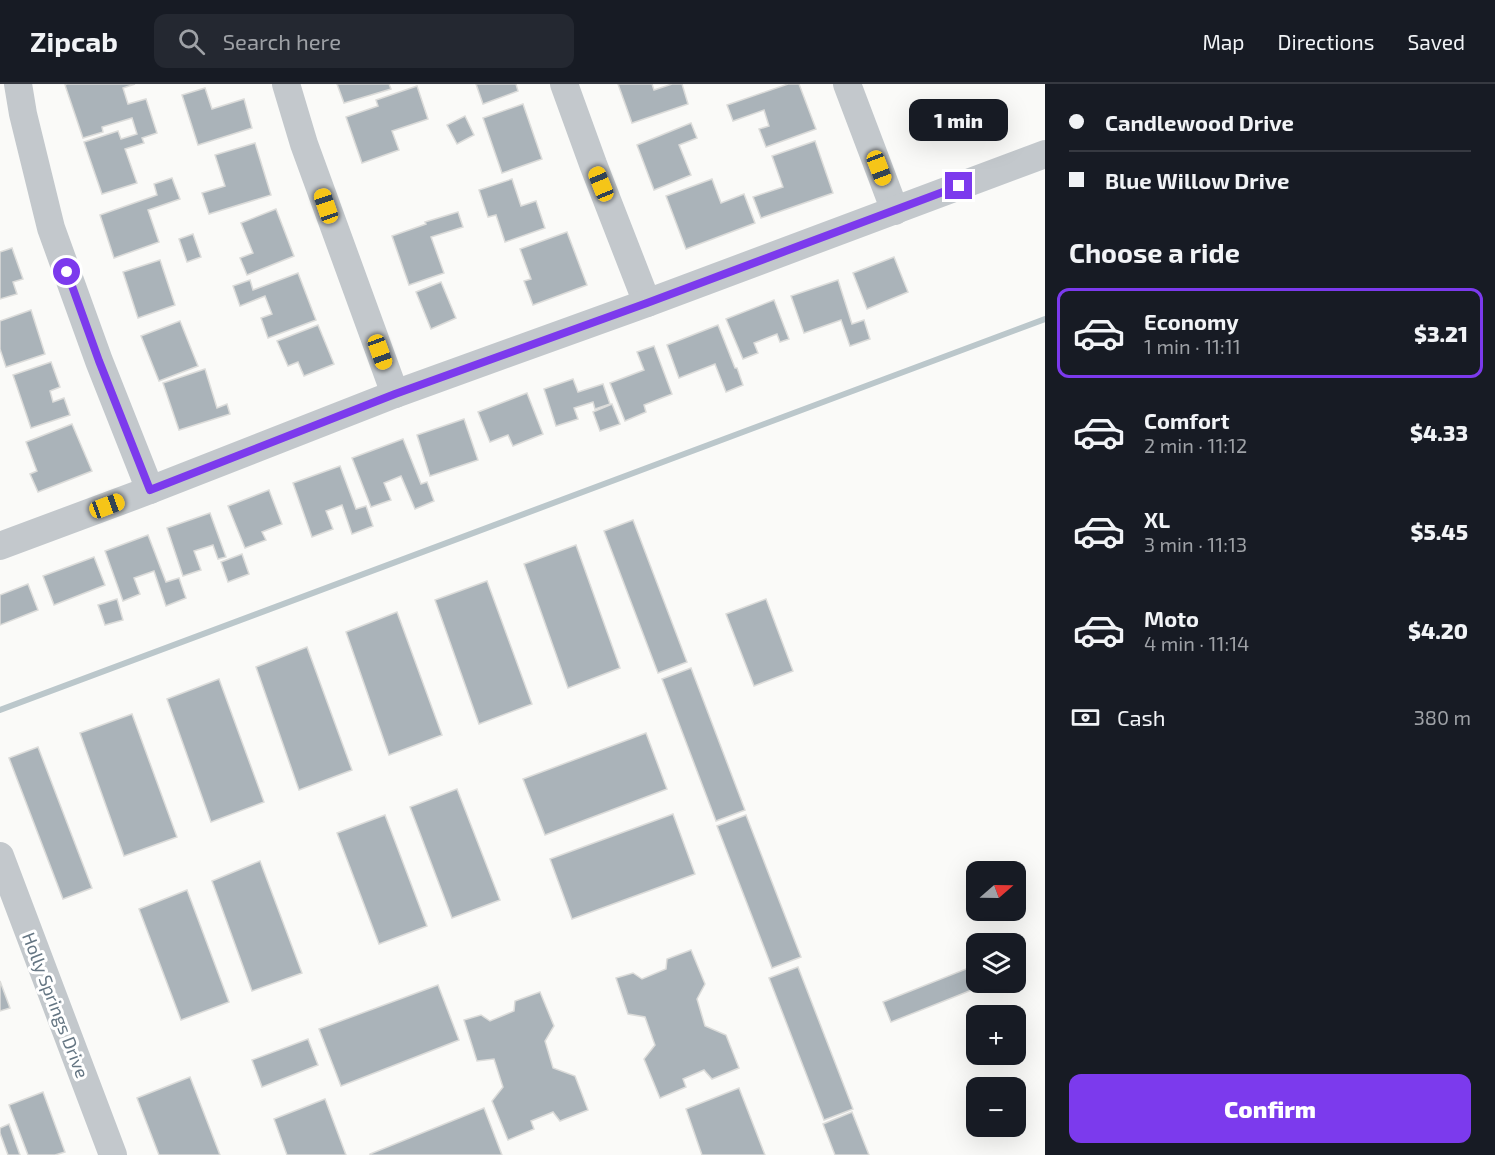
<!DOCTYPE html>
<html lang="en">
<head>
<meta charset="utf-8">
<style>
  :root { --surface:#171b24; --page:#242831; --text:#f1f3f6; --muted:#9ea1a6; --line:#363941; --accent:#7c3aed }
  body { margin:0; font-family:"Exo 2",sans-serif; background:var(--page); color:var(--text); height:100vh; display:flex; flex-direction:column; font-size:22px; white-space:nowrap }
  * { box-sizing:border-box; margin:0 }
  p { font-size:20px; color:var(--muted) }
  .icon { flex:none; width:33px; height:33px; fill:none; stroke:currentColor; stroke-width:2; stroke-linecap:round; stroke-linejoin:round }
  .map { position:relative; flex:1; overflow:hidden }
  .details { display:flex; flex-direction:column; background:var(--surface); width:450px }
  .details>* { flex:none }
  .banner { display:grid; align-content:center; height:132px; padding:0 24px; background:var(--surface) }
  .needle { width:39px; rotate:70deg }
  .tools { position:absolute; left:966px; top:777px; display:grid; gap:12px }
  .tools a { display:grid; place-items:center; width:60px; height:60px; border-radius:12px; background:var(--surface); box-shadow:0 6px 24px #0002; font-size:30px }
  .end { position:absolute; width:27px; height:27px; margin:-14px; border:8px solid #7c3aed; background:#fff; box-shadow:0 0 0 3px #fff }
  .from { border-radius:50% }
  .bubble { position:absolute; height:42px; border-radius:12px; background:var(--surface); box-shadow:0 6px 24px #0002; font-size:20px; font-weight:800; line-height:42px; text-align:center }
  .car { position:absolute; width:18px; height:36px; margin:-18px -9px; border-radius:8px; box-shadow:0 0 4px 2px #0007; background:linear-gradient(#f5c518 24%,#345 0 40%,#f5c518 0 76%,#345 0 86%,#f5c518 0) }
  .banner b { display:flex; align-items:center; gap:21px; height:57px; font-size:22px }
  .banner b+b { border-top:2px solid var(--line) }
  .banner i { width:15px; height:15px; background:var(--text) }
  ul { padding:0; list-style:none }
  li { display:flex; align-items:center; gap:18px; height:90px; margin:0 12px 9px; padding:0 12px; border:3px solid transparent; border-radius:12px }
  li div { flex:1 }
  li b { display:block; font-size:22px }
  li em { font-style:normal; font-weight:800 }
  li.on { border-color:var(--accent) }
  li>.icon { width:54px; height:54px; stroke-width:1.5 }
  h2 { padding:0 24px; font-size:27px; line-height:72px }
  .pay { display:flex; align-items:center; gap:15px; height:66px; padding:0 24px; font-size:22px }
  .pay p { margin-inline-start:auto }
  .button { display:flex; gap:12px; margin-top:auto; padding:12px 24px }
  .button a { flex:1; height:69px; border-radius:12px; background:var(--accent); color:#fff; font-size:24px; font-weight:800; line-height:69px; text-align:center }
  header { display:flex; align-items:center; gap:36px; box-sizing:border-box; height:84px; padding:0 30px; background:var(--surface); border-bottom:2px solid var(--line) }
  header strong { font-size:28px }
  nav { display:flex; gap:33px; margin-inline-start:auto; font-size:21px }
  .search { width:420px; height:54px; background:var(--page); display:flex; align-items:center; gap:15px; box-sizing:border-box; padding:0 21px; border-radius:12px; color:var(--muted); font-size:22px }
  main { display:flex; flex:1; min-height:0 }
  .map>svg:first-child { display:block }
</style>
</head>
<body>
<header>
<strong>Zipcab</strong>
<div class="search"><svg class="icon" aria-label="search" viewBox="0 0 24 24"><circle cx="10" cy="10" r="6"/><path d="M15 15l6 6"/></svg>Search here</div>
<nav><a>Map</a><a>Directions</a><a>Saved</a></nav>
</header>
<main>
<div class="map">
<svg width="1045" height="1071" viewBox="0 0 1045 1071">
  <rect width="100%" height="100%" fill="#fafaf8"/>
  <g fill="none" stroke-linecap="round" stroke-linejoin="round">
    <path stroke="#bbc7cb" stroke-width="6" d="M0 626 1045 235"/>
  </g>
  <g fill="#aab3b9" stroke="#dcdcda" stroke-width="1.5">
    <path d="M67 0H135L123 4 128 20 146 15 157 49 142 54 144 59 125 65 137 99 102 110 84 58 118 47 121 55 137 50 132 34 102 43 103 48 83 54 65 1Z"/>
    <path d="M337 0H389L391 5 344 19Z"/>
    <path d="M476 0H516L518 7 483 20Z"/>
    <path d="M618 0H652L654 6 672 0H682L688 20 632 39Z"/>
    <path d="M788 0H799L816 45 766 63 759 45 769 42 764 26 733 37 727 21Z"/>
    <path d="M417 2 428 35 392 47 399 66 362 79 346 33 378 22 376 16Z"/>
    <path d="M205 4 212 25 244 15 252 44 198 61 182 11Z"/>
    <path d="M523 20 542 75 502 89 483 34Z"/>
    <path d="M465 32 474 51 457 60 447 41Z"/>
    <path d="M691 39 697 54 679 61 691 91 654 106 637 61Z"/>
    <path d="M815 57 833 109 761 134 753 113 783 103 772 72Z"/>
    <path d="M255 59 271 111 209 130 202 109 225 102 215 71Z"/>
    <path d="M172 94 180 115 148 126 159 158 114 174 100 131 157 111 154 100Z"/>
    <path d="M512 95 521 122 536 117 545 144 505 158 496 131 488 133 479 106Z"/>
    <path d="M712 95 721 119 744 110 755 139 686 165 666 112Z"/>
    <path d="M276 125 294 172 247 191 240 174 253 169 241 139Z"/>
    <path d="M458 128 463 143 431 153 444 189 409 201 392 152 426 140 425 138Z"/>
    <path d="M567 148 587 201 533 221 524 197 531 195 520 165Z"/>
    <path d="M193 150 201 173 187 178 179 155Z"/>
    <path d="M12 164 23 195 13 198 17 210 0 215V168Z"/>
    <path d="M894 173 908 208 867 225 853 189Z"/>
    <path d="M160 176 175 221 138 234 123 188Z"/>
    <path d="M298 189 316 236 268 254 261 234 272 230 265 212 240 222 233 202 250 196 253 206Z"/>
    <path d="M838 196 852 240 864 236 870 255 850 262 841 236 804 249 791 212Z"/>
    <path d="M441 198 456 234 431 245 416 208Z"/>
    <path d="M774 216 789 255 780 258 777 250 754 259 758 269 743 275 726 235Z"/>
    <path d="M31 226 45 270 6 283 0 265V237Z"/>
    <path d="M180 237 198 282 159 297 141 252Z"/>
    <path d="M318 241 334 280 304 292 298 278 288 282 277 257Z"/>
    <path d="M718 241 735 284H737L743 301 726 308 715 280 679 294 667 261Z"/>
    <path d="M654 262 672 310 644 321 646 328 625 337 610 299 644 286 637 268Z"/>
    <path d="M51 278 60 303 50 307 53 318 64 314 70 331 31 344 13 291Z"/>
    <path d="M205 285 217 324 227 320 230 330 179 346 163 299Z"/>
    <path d="M573 295 578 308 603 300 610 320 595 325 593 318 574 324 578 335 556 342 544 305Z"/>
    <path d="M527 309 543 350 513 362 508 351 490 358 478 328Z"/>
    <path d="M612 320 620 340 600 347 593 328Z"/>
    <path d="M464 335 478 376 430 392 417 351Z"/>
    <path d="M72 340 92 387 38 408 30 390 37 387 26 358Z"/>
    <path d="M403 355 421 400 427 398 434 417 415 425 401 392 384 399 391 416 371 423 352 374Z"/>
    <path d="M340 382 356 425 366 422 373 442 352 450 342 421 326 427 333 445 312 453 293 399Z"/>
    <path d="M269 406 282 440 262 448 266 456 245 464 228 422Z"/>
    <path d="M210 429 226 473 218 475 213 461 194 467 201 486 183 492 167 444Z"/>
    <path d="M633 436 687 578 658 589 604 447Z"/>
    <path d="M148 451 166 498 179 494 186 514 166 522 154 487 134 494 140 510 123 517 105 467Z"/>
    <path d="M576 461 620 584 568 604 524 480Z"/>
    <path d="M242 470 249 490 228 498 221 478Z"/>
    <path d="M94 473 105 501 54 521 43 492Z"/>
    <path d="M487 497 532 620 479 640 435 516Z"/>
    <path d="M28 500 38 526 0 541V511Z"/>
    <path d="M117 515 123 536 105 541 98 521Z"/>
    <path d="M766 515 793 587 754 602 726 530Z"/>
    <path d="M397 528 442 651 389 671 346 548Z"/>
    <path d="M307 563 352 686 299 706 256 583Z"/>
    <path d="M691 584 745 726 716 737 662 595Z"/>
    <path d="M219 595 264 718 211 738 167 615Z"/>
    <path d="M132 630 177 753 124 772 80 649Z"/>
    <path d="M646 649 667 705 545 751 523 695Z"/>
    <path d="M38 663 92 804 63 815 9 674Z"/>
    <path d="M457 705 500 816 452 834 410 723Z"/>
    <path d="M673 730 695 790 572 835 550 775Z"/>
    <path d="M385 731 427 842 379 860 337 749Z"/>
    <path d="M746 731 801 873 772 884 717 742Z"/>
    <path d="M260 777 302 889 252 907 212 797Z"/>
    <path d="M187 806 229 918 181 936 139 825Z"/>
    <path d="M691 866 705 900 697 915 705 942 726 951 739 984 712 995 704 986 683 995 686 1003 660 1014 644 975 655 961 645 933 628 930 616 894 633 889 642 895 666 885 667 875Z"/>
    <path d="M976 881V898H992L891 938 883 918Z"/>
    <path d="M798 883 853 1025 824 1036 769 894Z"/>
    <path d="M0 897 10 924 0 927Z"/>
    <path d="M438 901 459 956 341 1002 319 945Z"/>
    <path d="M540 908 554 942 545 957 553 984 575 992 588 1026 560 1037 553 1028 531 1037 534 1045 508 1056 492 1017 503 1003 494 975 477 977 464 936 481 931 490 937 514 927 515 917Z"/>
    <path d="M308 955 318 981 262 1003 252 976Z"/>
    <path d="M190 993 220 1071H159L137 1014Z"/>
    <path d="M739 1004 765 1071H702L686 1025Z"/>
    <path d="M43 1008 65 1068 55 1071H28L9 1021Z"/>
    <path d="M325 1015 346 1071H287L274 1035Z"/>
    <path d="M484 1024 502 1071H370V1070Z"/>
    <path d="M852 1028 869 1071H835L823 1040Z"/>
    <path d="M9 1040 20 1071H8L0 1049V1044Z"/>
  </g>
  <g fill="none" stroke-linecap="round" stroke-linejoin="round">
    <g stroke="#c3c8cc" stroke-width="28">
      <path d="M18 0 23 30 51 144 99 277 150 406"/>
      <path d="M286 0 304 60 395 310"/>
      <path d="M564 0 593 80 647 219"/>
      <path d="M847 0 895 127"/>
      <path d="M0 462 150 406 395 310 647 219 1045 70"/>
      <path d="M0 772 113 1071"/>
    </g>
  </g>
  <g fill="none" stroke-linecap="round" stroke-linejoin="round">
    <path stroke="#7c3aed" stroke-width="8" d="M67 188 99 277 150 406 395 310 647 219 959 102"/>
  </g>
  <g text-anchor="middle" dominant-baseline="central" stroke-width="6" stroke-linejoin="round" paint-order="stroke">
    <g font-size="18" fill="#657683" stroke="#fff">
      <text transform="translate(56 921) rotate(69)">Holly Springs Drive</text>
    </g>
  </g>
</svg>
<div class="tools">
<a><svg class="needle" viewBox="-14 -14 28 28"><path d="M0-13l5 13h-10z" fill="#e53935"/><path d="M0 13l5-13h-10z" fill="#9ea1a6"/></svg></a>
<a><svg class="icon" aria-label="layers" viewBox="0 0 24 24"><path d="M12 4l9 5-9 5-9-5zM3 14l9 5 9-5"/></svg></a>
<a>+</a>
<a>−</a>
</div>
<i class="end from" style="left:67px;top:188px"></i>
<i class="end" style="left:959px;top:102px"></i>
<div class="bubble" style="left:909px;top:15px;width:99px">1 min</div>
<i class="car" style="left:879px;top:84px;rotate:159deg"></i>
<i class="car" style="left:601px;top:100px;rotate:338deg"></i>
<i class="car" style="left:326px;top:122px;rotate:341deg"></i>
<i class="car" style="left:380px;top:268px;rotate:160deg"></i>
<i class="car" style="left:107px;top:422px;rotate:70deg"></i>
</div>
<section class="details">
<div class="banner">
<b><i class="from"></i>Candlewood Drive</b>
<b><i></i>Blue Willow Drive</b>
</div>
<h2>Choose a ride</h2>
<ul>
<li class="on"><svg class="icon" aria-label="car" viewBox="0 0 24 24"><path d="M5 17H2v-5l4-1 3-4h7l3 4 3 1v5h-3M9 17h6M6 11h13"/><circle cx="7" cy="17" r="2"/><circle cx="17" cy="17" r="2"/></svg><div><b>Economy</b><p>1 min · 11:11</p></div><em>$3.21</em></li>
<li><svg class="icon" aria-label="car" viewBox="0 0 24 24"><path d="M5 17H2v-5l4-1 3-4h7l3 4 3 1v5h-3M9 17h6M6 11h13"/><circle cx="7" cy="17" r="2"/><circle cx="17" cy="17" r="2"/></svg><div><b>Comfort</b><p>2 min · 11:12</p></div><em>$4.33</em></li>
<li><svg class="icon" aria-label="car" viewBox="0 0 24 24"><path d="M5 17H2v-5l4-1 3-4h7l3 4 3 1v5h-3M9 17h6M6 11h13"/><circle cx="7" cy="17" r="2"/><circle cx="17" cy="17" r="2"/></svg><div><b>XL</b><p>3 min · 11:13</p></div><em>$5.45</em></li>
<li><svg class="icon" aria-label="car" viewBox="0 0 24 24"><path d="M5 17H2v-5l4-1 3-4h7l3 4 3 1v5h-3M9 17h6M6 11h13"/><circle cx="7" cy="17" r="2"/><circle cx="17" cy="17" r="2"/></svg><div><b>Moto</b><p>4 min · 11:14</p></div><em>$4.20</em></li>
</ul>
<div class="pay"><svg class="icon" aria-label="cash" viewBox="0 0 24 24"><path d="M3 7h18v10H3z"/><circle cx="12" cy="12" r="2"/></svg>Cash<p>380 m</p></div>
<div class="button"><a>Confirm</a></div>
</section>
</main>
</body>
</html>
